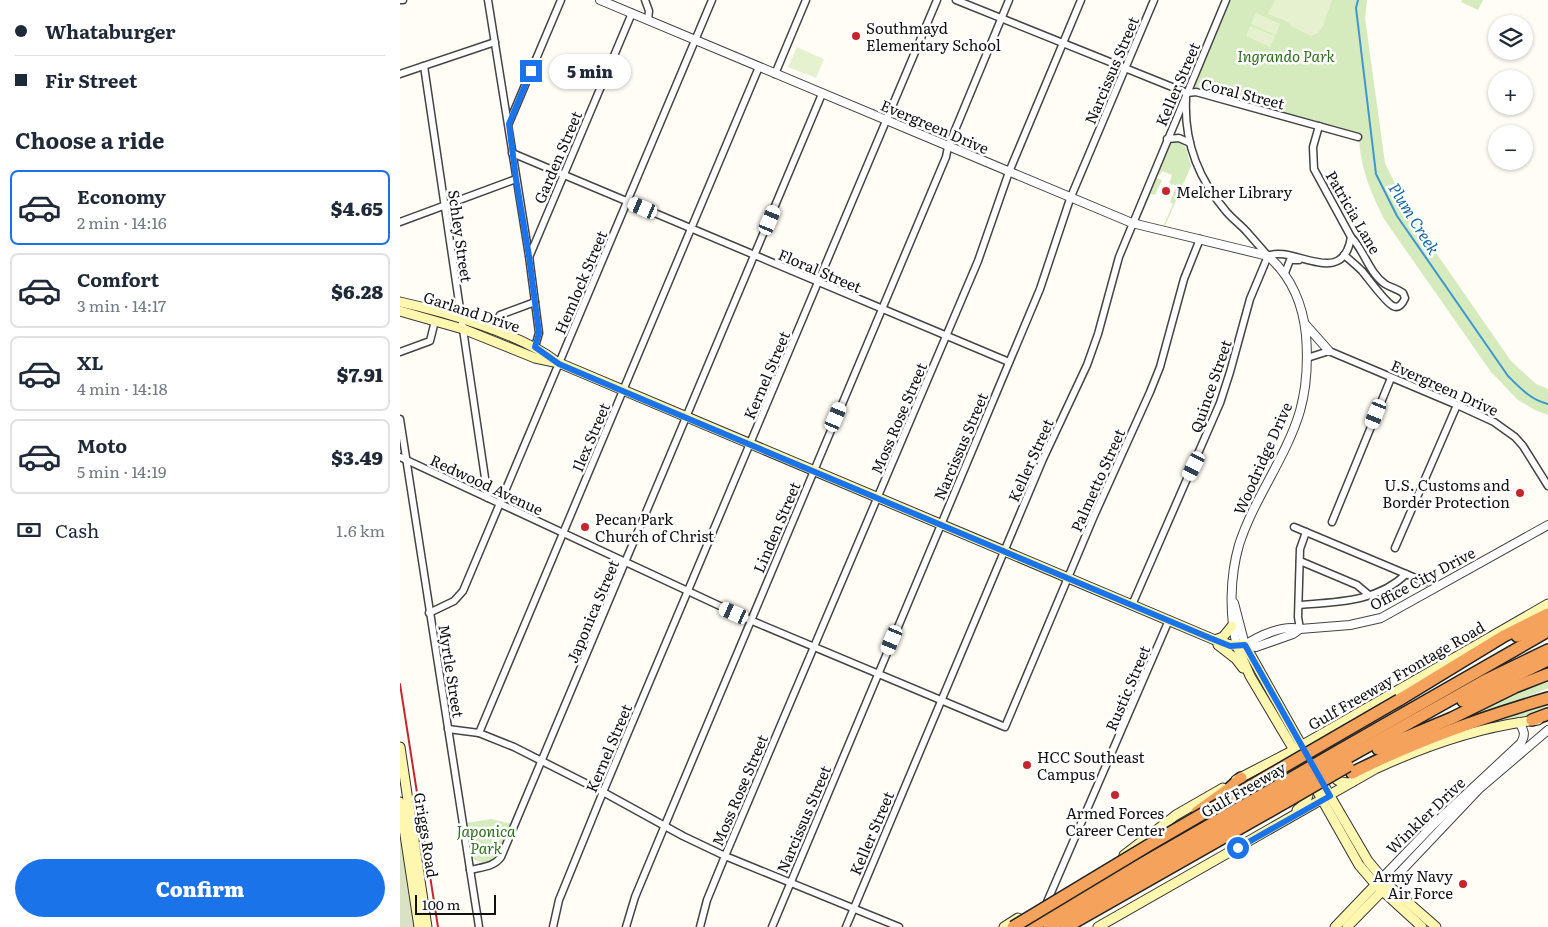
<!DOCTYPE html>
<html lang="en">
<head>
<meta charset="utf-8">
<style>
  :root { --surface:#fff; --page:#f6f6f7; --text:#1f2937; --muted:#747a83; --line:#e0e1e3; --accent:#1a73e8 }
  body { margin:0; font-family:Literata,serif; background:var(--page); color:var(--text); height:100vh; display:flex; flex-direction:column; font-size:19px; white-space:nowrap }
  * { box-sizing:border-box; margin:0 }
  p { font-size:16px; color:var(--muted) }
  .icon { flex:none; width:28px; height:28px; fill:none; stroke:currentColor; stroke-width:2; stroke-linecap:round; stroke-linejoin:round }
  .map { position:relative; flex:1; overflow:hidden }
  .side { display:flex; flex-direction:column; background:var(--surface); width:400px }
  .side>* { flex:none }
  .top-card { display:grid; align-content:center; height:110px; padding:0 15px; background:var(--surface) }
  .fabs { position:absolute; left:1088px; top:15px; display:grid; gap:10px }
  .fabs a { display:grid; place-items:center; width:45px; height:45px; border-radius:50%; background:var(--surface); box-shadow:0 1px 4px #0004; font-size:25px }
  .scale { position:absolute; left:15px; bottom:12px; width:81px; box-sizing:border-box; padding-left:5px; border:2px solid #111; border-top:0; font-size:14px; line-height:18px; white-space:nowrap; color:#111; -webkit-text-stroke:4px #fff; paint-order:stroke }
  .end { position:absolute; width:22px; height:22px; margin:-11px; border:6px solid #1a73e8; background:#fff; box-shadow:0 0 0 2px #fff }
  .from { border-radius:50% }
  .bubble { position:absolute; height:35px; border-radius:18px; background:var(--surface); box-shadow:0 1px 4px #0004; font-size:16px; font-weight:800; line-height:35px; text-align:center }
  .car { position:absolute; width:15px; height:30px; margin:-15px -8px; border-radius:6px; box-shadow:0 0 4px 1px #0007; background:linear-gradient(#fff 24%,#345 0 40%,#fff 0 76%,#345 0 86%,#fff 0) }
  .top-card b { display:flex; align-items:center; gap:18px; height:48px; font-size:19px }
  .top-card b+b { border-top:1px solid var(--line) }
  .top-card i { width:12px; height:12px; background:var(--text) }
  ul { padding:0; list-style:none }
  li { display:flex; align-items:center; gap:15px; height:75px; margin:0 10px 8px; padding:0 5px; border:2px solid var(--line); border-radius:8px }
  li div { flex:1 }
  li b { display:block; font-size:19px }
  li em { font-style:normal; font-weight:800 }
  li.selected { border-color:var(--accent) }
  li>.icon { width:45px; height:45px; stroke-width:1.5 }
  h2 { padding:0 15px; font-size:22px; line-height:60px }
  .pay { display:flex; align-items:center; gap:12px; height:55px; padding:0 15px; font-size:19px }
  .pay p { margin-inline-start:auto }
  .button { display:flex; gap:10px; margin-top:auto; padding:10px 15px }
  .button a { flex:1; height:58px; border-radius:30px; background:var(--accent); color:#fff; font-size:20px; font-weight:800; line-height:58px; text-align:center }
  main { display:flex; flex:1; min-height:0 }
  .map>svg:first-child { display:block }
</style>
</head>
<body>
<main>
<section class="side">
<div class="top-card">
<b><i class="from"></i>Whataburger</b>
<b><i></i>Fir Street</b>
</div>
<h2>Choose a ride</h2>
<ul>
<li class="selected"><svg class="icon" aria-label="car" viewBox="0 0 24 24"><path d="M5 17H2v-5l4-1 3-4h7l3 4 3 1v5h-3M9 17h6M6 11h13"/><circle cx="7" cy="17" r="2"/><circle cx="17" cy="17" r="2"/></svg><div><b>Economy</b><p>2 min · 14:16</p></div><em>$4.65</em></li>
<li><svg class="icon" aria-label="car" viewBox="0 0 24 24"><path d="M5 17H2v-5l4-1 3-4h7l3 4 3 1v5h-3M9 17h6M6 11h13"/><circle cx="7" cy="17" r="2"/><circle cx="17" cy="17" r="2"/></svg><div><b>Comfort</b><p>3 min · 14:17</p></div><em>$6.28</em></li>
<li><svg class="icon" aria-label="car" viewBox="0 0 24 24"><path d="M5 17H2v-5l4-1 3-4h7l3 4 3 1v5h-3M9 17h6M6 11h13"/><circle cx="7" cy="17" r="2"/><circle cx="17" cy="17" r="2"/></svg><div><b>XL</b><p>4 min · 14:18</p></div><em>$7.91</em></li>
<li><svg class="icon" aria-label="car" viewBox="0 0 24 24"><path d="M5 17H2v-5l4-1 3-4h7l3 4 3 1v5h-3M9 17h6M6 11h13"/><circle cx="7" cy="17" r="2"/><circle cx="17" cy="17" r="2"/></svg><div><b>Moto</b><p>5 min · 14:19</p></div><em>$3.49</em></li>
</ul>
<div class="pay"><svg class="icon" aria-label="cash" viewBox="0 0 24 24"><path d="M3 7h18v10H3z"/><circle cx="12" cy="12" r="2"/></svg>Cash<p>1.6 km</p></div>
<div class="button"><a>Confirm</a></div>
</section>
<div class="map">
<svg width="1148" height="927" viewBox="0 0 1148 927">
  <rect width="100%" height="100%" fill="#fffdf5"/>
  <g fill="#d5ebbd">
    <path d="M830 0H967L965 18 985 163 1002 198 1023 234 1111 361 1136 384 1148 389V415L1135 410 1118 400 1091 372 984 219C970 191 959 164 959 133L796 88 794 85Z"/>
    <path d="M1062 0H1083L1078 10 1061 2Z"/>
    <path d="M779 141 786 148 791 166 765 226 764 225 773 204 770 202 777 186 769 183 772 175 762 171 760 175 756 173 770 142Z"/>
    <path d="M754 177 762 180 755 195 751 194 739 220 737 218Z"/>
    <path d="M1148 669V688L1096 710 1035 727Z"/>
    <path d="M1148 704V710L1088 725 1092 721Z"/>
    <path d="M91 819 112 824C106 837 100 869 80 862 76 861 73 859 71 855 68 845 68 833 66 823Z"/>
  </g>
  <path fill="#d9e3c4" d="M0 829 15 927H0Z"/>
  <g fill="#e6f2cf">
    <path d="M875 0H932L923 26 918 33 911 36 891 26 888 22 868 14Z"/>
    <path d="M856 13 880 24 876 35 851 24Z"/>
    <path d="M850 26 875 36 870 47 846 36Z"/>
    <path d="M397 47 424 59 416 78 388 67Z"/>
  </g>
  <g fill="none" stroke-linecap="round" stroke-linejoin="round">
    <path stroke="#3f96cf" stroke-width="2" d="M958 0 956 8 976 174 997 216 1108 376C1120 388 1131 400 1148 404"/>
    <defs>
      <g id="minor">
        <path d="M0 0H3"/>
        <path d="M88 0 129 256 139 333 135 347"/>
        <path d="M245 0 249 11 248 20"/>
        <path d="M556 0 787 93 796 92 958 137"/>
        <path d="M24 66 88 498"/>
        <path d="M0 74 95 42"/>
        <path d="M375 74 406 0"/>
        <path d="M786 99C784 141 798 178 825 210 831 218 840 224 847 232 854 240 861 248 868 256"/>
        <path d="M109 123 161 0"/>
        <path d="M919 126 913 147 914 169 951 237C964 250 969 273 985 284 990 287 997 289 1003 293L1005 298C1003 303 999 309 993 306 986 303 968 278 962 271 956 265 950 260 944 255"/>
        <path d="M767 139 779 138 790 143"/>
        <path d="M112 153 609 362"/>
        <path d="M0 222 116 179"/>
        <path d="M130 255 232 13"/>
        <path d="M868 256C892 244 943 290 951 237"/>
        <path d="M885 273 890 260H899"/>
        <path d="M91 330 100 315 135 302"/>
        <path d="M0 352 30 341 35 321"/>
        <path d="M907 358 929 351 1057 405 1094 422 1115 437 1123 446 1148 486"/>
        <path d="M0 419 79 927"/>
        <path d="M0 457 350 620 605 727 694 516 750 392 760 367 784 279 800 239"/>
        <path d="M932 522 991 378"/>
        <path d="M894 527 1025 582"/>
        <path d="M995 548 1057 405"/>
        <path d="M900 561 957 585 969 595"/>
        <path d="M732 605 820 403 830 372 850 299 868 256"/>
        <path d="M899 605C936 602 978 602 1006 574"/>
        <path d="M29 613 54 601 63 591 312 0"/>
        <path d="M900 629 898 617 900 549 906 532"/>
        <path d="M48 729 79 733 114 747 203 792 283 836 325 856 499 927"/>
        <path d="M79 733 359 67"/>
        <path d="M70 870C82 867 94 867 101 857L422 94"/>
        <path d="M647 902 769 620"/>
        <path d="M153 927 159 900 203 792 537 0"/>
        <path d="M226 927 235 897 265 825 546 157 548 147 609 0"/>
        <path d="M300 927 307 900 325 856 578 261 609 172 681 0"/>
        <path d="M372 927 640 289 670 199 754 0"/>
        <path d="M446 927 643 459 687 365 698 334 719 257 826 0"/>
      </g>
      <g id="tertiary">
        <path d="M200 0 732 223 868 256C891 276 903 305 906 335 908 360 907 386 900 411 886 458 854 498 839 545 830 576 829 615 837 646"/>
        <path d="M905 324 929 351"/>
        <path d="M834 603 845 645"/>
        <path d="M845 645C860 635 883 625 900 629L950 625 981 618 1148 525"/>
        <path d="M845 645 856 647 893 634 900 629"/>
        <path d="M982 878 1033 825 1121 743C1126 734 1124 731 1119 722"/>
        <path d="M988 885 1079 789 1148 730"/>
      </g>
      <g id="secondary">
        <path d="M0 302C45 312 121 334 157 362"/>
        <path d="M0 311 63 329 135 358 159 363 815 640 831 645H845L930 796 968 861 988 885 1036 927"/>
        <path d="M815 640 823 637 832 626"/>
        <path d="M818 645 836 659 843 668"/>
        <path d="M837 646 850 676 894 750 959 865 976 885 1022 927"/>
        <path d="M921 744 918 752C927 766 933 787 952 782"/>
        <path d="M0 747 27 927"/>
        <path d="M883 763 891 766 908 795 906 802 897 810"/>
        <path d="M836 780 894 750 1148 604"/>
        <path d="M0 802 19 927"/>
        <path d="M724 855 776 815 823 788"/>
        <path d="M604 927 618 918"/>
        <path d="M698 927 975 769C1027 745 1081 726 1138 720"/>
        <path d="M935 927 980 880"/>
        <path d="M947 927 985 888"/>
      </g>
      <g id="motorway">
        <path d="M1117 636 1148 625"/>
        <path d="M999 700 1104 636 1148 614"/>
        <path d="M1063 701 1148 660"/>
        <path d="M1132 720 1148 714"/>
        <path d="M978 749 1052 718 1115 687 1148 674"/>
        <path d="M940 750 1148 631"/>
        <path d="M945 759 1084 681 1148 650"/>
        <path d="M952 773C1015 741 1080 718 1148 698"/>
        <path d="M797 812 829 789 841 778"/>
        <path d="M631 927 876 787"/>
        <path d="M649 927 881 795"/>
        <path d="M666 927 886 802"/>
      </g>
    </defs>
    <use href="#minor" stroke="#444" stroke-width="9"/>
    <use href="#tertiary" stroke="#444" stroke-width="10"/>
    <use href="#secondary" stroke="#333" stroke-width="11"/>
    <use href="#motorway" stroke="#222" stroke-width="14"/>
    <use href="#minor" stroke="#fff" stroke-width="6"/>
    <use href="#tertiary" stroke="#fff" stroke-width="8"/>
    <use href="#secondary" stroke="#fff6b0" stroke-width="9"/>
    <use href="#motorway" stroke="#f5a25d" stroke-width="11"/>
    <path stroke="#c4262e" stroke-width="2" d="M0 684 38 927"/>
    <defs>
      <g id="motorway-bridge">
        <path d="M876 787 940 750"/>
        <path d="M881 795 945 759"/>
        <path d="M886 802 948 766"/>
        <path d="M613 927 749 845 999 700"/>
      </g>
    </defs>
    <use href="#motorway-bridge" stroke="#222" stroke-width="14" stroke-linecap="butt"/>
    <use href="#motorway-bridge" stroke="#f5a25d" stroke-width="11"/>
  </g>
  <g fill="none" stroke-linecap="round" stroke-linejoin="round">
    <path stroke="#1a73e8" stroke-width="6" d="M131 71 109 124 116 179 129 256 139 333 135 347 159 364 270 411 810 638 830 646 845 645 930 796 838 848"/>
  </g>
  <g fill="#c4262e" stroke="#fff" stroke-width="2">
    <circle cx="456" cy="36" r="5"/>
    <circle cx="766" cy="191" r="5"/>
    <circle cx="1120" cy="493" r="5"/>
    <circle cx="185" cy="527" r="5"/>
    <circle cx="627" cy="765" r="5"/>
    <circle cx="715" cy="795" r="5"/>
    <circle cx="1063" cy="884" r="5"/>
  </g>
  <g text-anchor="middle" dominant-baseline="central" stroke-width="5" stroke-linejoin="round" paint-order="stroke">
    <g font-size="15" fill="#111" stroke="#fff" text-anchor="start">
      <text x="466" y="27">Southmayd<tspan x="466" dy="17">Elementary School</tspan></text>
      <text x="776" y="191">Melcher Library</text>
      <text x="1110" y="484" text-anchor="end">U.S. Customs and<tspan x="1110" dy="17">Border Protection</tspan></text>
      <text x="195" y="518">Pecan Park<tspan x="195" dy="17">Church of Christ</tspan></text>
      <text x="637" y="756">HCC Southeast<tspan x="637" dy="17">Campus</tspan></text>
      <text x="715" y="812" text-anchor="middle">Armed Forces<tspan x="715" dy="17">Career Center</tspan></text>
      <text x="1053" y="875" text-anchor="end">Army Navy<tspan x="1053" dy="17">Air Force</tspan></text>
    </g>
    <g font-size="15" font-style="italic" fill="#2f6b1f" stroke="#fff">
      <text x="886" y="55">Ingrando Park</text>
      <text x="86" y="830">Japonica<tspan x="86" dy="17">Park</tspan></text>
    </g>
    <g font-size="15" fill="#111" stroke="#fff">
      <text transform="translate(711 70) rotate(-67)">Narcissus Street</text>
      <text transform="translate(777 84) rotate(-67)">Keller Street</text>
      <text transform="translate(843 93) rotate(14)">Coral Street</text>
      <text transform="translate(535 126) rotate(23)">Evergreen Drive</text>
      <text transform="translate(157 157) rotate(-67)">Garden Street</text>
      <text transform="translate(954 212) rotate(60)">Patricia Lane</text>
      <text transform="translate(61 236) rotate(82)">Schley Street</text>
      <text transform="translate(420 270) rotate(23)">Floral Street</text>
      <text transform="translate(180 282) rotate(-67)">Hemlock Street</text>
      <text transform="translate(72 311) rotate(18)">Garland Drive</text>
      <text transform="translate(366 375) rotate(-67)">Kernel Street</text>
      <text transform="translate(810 386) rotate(-71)">Quince Street</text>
      <text transform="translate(1045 387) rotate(24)">Evergreen Drive</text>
      <text transform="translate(498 418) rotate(-67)">Moss Rose Street</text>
      <text transform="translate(190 437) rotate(-67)">Ilex Street</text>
      <text transform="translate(560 446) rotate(-67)">Narcissus Street</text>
      <text transform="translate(862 458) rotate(-66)">Woodridge Drive</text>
      <text transform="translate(630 460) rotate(-66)">Keller Street</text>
      <text transform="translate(697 480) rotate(-66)">Palmetto Street</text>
      <text transform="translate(87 484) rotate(25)">Redwood Avenue</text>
      <text transform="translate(376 527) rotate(-67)">Linden Street</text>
      <text transform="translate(1022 578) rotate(-28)">Office City Drive</text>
      <text transform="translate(192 611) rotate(-67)">Japonica Street</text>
      <text transform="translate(52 671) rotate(81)">Myrtle Street</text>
      <text transform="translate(996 675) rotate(-30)">Gulf Freeway Frontage Road</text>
      <text transform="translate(727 688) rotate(-67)">Rustic Street</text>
      <text transform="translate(208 748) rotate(-67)">Kernel Street</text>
      <text transform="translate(843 789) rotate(-30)">Gulf Freeway</text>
      <text transform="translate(339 790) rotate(-67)">Moss Rose Street</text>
      <text transform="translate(1025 815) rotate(-44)">Winkler Drive</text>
      <text transform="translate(403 819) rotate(-67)">Narcissus Street</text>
      <text transform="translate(471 833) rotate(-67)">Keller Street</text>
      <text transform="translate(27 835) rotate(81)">Griggs Road</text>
    </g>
    <g font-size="16" font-style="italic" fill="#1768a6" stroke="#fff">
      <text transform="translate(1015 218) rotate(58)">Plum Creek</text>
    </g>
  </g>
</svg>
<div class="fabs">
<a><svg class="icon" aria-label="layers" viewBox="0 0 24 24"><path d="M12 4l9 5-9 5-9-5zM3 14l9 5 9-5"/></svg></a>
<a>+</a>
<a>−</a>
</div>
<div class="scale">100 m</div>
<i class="end from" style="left:838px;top:848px"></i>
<i class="end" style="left:131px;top:71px"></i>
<div class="bubble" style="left:149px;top:54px;width:82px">5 min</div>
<i class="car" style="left:243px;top:208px;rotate:293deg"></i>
<i class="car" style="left:370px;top:220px;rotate:23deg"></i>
<i class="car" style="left:976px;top:414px;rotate:202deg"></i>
<i class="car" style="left:436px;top:417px;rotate:23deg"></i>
<i class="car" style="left:794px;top:466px;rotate:206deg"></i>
<i class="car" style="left:334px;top:613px;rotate:294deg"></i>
<i class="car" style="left:492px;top:640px;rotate:203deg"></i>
</div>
</main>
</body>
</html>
